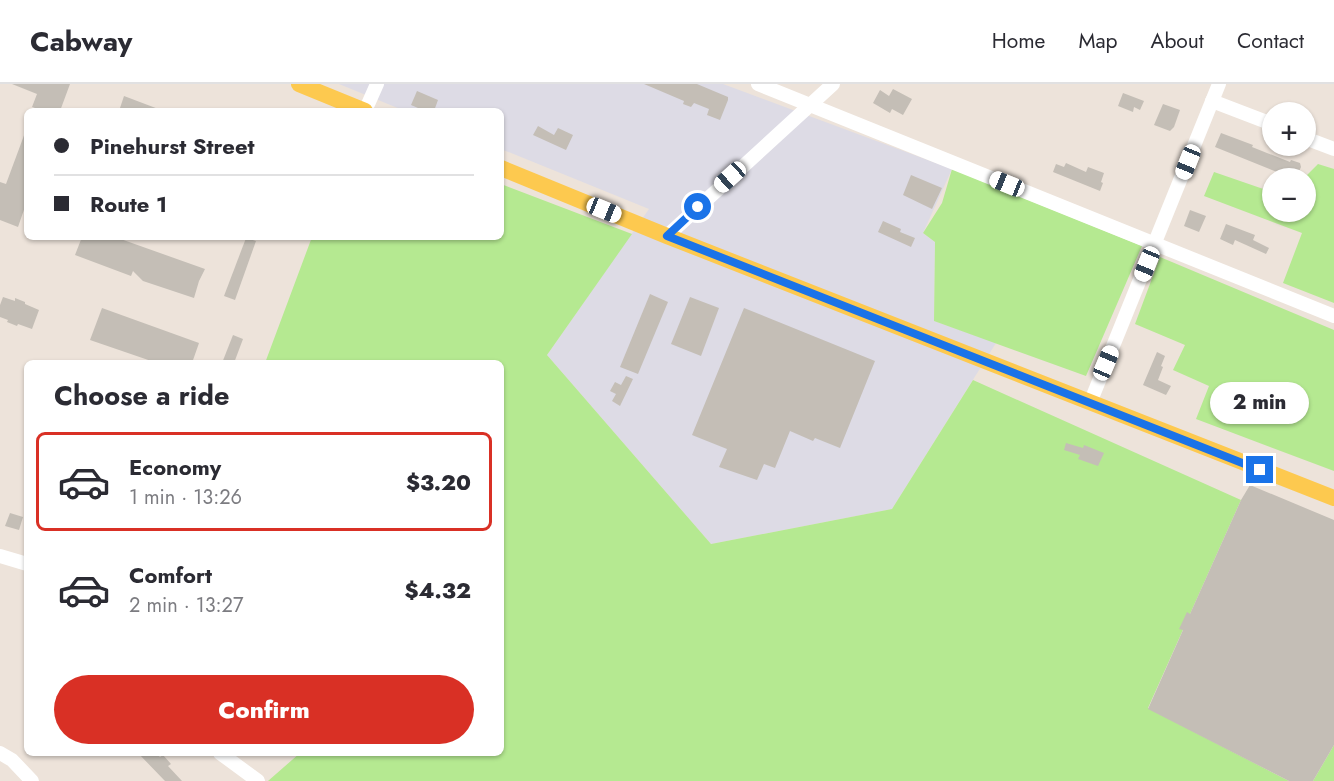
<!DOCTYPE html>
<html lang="en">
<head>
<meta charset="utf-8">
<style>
  :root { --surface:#fff; --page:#f7f7f7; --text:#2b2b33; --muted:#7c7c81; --line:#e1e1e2; --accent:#d93025 }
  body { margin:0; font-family:Jost,sans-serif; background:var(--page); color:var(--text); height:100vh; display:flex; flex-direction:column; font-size:22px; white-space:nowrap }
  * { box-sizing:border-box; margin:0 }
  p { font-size:20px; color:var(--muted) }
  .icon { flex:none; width:33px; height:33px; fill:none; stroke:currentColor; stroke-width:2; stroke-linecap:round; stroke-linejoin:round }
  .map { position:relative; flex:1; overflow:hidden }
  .sheet { position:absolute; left:24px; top:276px; width:480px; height:396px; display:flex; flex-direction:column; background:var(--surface); border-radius:9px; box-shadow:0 2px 4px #0004 }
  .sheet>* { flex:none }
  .banner { position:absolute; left:24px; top:24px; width:480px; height:132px; border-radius:9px; box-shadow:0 2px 4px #0004; display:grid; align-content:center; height:132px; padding:0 30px; background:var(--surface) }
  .tools { position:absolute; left:1262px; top:18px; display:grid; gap:12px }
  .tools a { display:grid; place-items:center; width:54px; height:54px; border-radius:50%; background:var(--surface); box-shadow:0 2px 4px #0004; font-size:30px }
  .end { position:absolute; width:27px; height:27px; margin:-14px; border:8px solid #1a73e8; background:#fff; box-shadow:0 0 0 3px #fff }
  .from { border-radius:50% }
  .bubble { position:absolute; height:42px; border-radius:21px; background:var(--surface); box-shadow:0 2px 4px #0004; font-size:20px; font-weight:800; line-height:42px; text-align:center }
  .car { position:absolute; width:18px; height:36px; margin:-18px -9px; border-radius:8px; box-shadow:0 0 4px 2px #0007; background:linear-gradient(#fff 24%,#345 0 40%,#fff 0 76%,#345 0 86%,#fff 0) }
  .banner b { display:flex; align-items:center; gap:21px; height:57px; font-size:22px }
  .banner b+b { border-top:2px solid var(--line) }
  .banner i { width:15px; height:15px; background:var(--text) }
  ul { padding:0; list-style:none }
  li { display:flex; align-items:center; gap:18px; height:99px; margin:0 12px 9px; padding:0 18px; border:3px solid transparent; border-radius:9px }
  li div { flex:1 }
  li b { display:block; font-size:22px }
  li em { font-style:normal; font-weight:800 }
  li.current { border-color:var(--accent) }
  li>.icon { width:54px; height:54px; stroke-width:1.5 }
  h2 { padding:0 30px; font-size:27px; line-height:72px }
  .action { display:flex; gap:12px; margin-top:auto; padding:12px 30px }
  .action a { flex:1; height:69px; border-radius:36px; background:var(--accent); color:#fff; font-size:24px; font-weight:800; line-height:69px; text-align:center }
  header { display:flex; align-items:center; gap:36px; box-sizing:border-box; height:84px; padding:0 30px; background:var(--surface); border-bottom:2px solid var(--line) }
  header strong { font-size:28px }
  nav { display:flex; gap:33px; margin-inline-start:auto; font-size:21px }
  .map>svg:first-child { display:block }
</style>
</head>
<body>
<header>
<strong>Cabway</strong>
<nav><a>Home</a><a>Map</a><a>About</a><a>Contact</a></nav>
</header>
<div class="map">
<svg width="1334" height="697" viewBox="0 0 1334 697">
  <rect width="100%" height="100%" fill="#ede3da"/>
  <path fill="#dddbe5" d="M339 0H723L952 85 923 149 935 158 934 237 996 259 892 425 711 460 547 271 649 125 501 65V27H405Z"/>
  <g fill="#b5e991">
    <path d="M1318 80 1334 85V219L1283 199 1302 149 1204 112 1214 88 1272 108V128H1305L1304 94Z"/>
    <path d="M952 85 1142 162 1086 292 934 237 935 158 923 149 942 119Z"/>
    <path d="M501 100 632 150 547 271 711 460 892 425 973 296 1241 416 1148 624 1289 697H268L300 669H501V279H265L312 153H501Z"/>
    <path d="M1160 173 1334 246V387L1196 335 1209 302 1173 286 1185 261 1135 240Z"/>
    <path d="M1334 661V697H1313Z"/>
  </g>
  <g fill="#c4beb6">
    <path d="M12 0H70L60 27H34L35 24 32 23 37 10Z"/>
    <path d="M644 0H697L728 13V16L720 36 707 31 709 25 694 19 691 23 683 20 684 17Z"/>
    <path d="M893 5 912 15 903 31 892 25 890 29 873 19 880 6 889 12Z"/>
    <path d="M417 7 438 16 434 27H425L411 21Z"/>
    <path d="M1123 9 1144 17 1140 26 1134 23 1133 28 1118 22Z"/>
    <path d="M124 12 161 26V27H119Z"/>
    <path d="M1163 20 1180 26 1174 43 1170 47 1154 41Z"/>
    <path d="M538 42 554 51 558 44 573 51 566 66 533 51Z"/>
    <path d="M26 46 27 117 18 143 0 136V98L6 100Z"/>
    <path d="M1221 49 1253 61 1252 63 1290 78 1291 76 1300 79 1301 83 1296 94H1292L1215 63Z"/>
    <path d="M1066 79 1086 88 1088 83 1104 89 1101 98 1103 99 1100 107 1053 88 1056 80 1064 83Z"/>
    <path d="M911 91 942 104 932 125 903 111Z"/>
    <path d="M1190 126 1206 132 1199 148 1184 142Z"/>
    <path d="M883 137 901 145 900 148 915 154 911 163 878 148Z"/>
    <path d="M1226 140 1255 151 1253 156 1269 164 1266 170 1235 156 1233 161 1220 155Z"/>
    <path d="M82 153H115L205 185 199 197 194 214 143 197 133 187 131 192 75 171Z"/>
    <path d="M246 154 256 157 235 216 224 212Z"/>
    <path d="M650 210 668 218 638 290 620 283Z"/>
    <path d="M3 213 15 217V214L25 218V220L39 226 32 245 18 240 17 242 7 238 8 236 0 233V221Z"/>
    <path d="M690 213 719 224 701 272 671 260Z"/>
    <path d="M102 224 199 259 192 279H157L90 256Z"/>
    <path d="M744 224 875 277 840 364 815 354 813 357 790 347 775 384 764 380 757 396 719 383 727 365 692 351Z"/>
    <path d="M233 251 243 255 234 279H222Z"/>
    <path d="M1157 268 1165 272 1161 282 1163 283 1158 296 1171 302 1166 311 1143 301Z"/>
    <path d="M626 292 633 295 620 322 612 317 616 310 610 307 615 298 621 301Z"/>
    <path d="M1066 359 1083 364 1084 361 1104 369 1098 382 1078 375 1080 371 1064 366Z"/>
    <path d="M1250 401 1334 436V661L1313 697H1289L1148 625 1183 546 1179 545 1187 528 1190 530 1241 416Z"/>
    <path d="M10 429 23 433 19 446 5 442Z"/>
    <path d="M138 669H156L160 673 163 671 171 680 168 682 182 697H165Z"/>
  </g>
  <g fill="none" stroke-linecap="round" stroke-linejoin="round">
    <g stroke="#fff" stroke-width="14">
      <path d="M758 0 1334 232"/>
      <path d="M1212 17 1272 40"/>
      <path d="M365 27 377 0"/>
      <path d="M1305 54 1334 65"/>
      <path d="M667 152 833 0"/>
      <path d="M1090 319 1219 0"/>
      <path d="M0 472 27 480"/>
      <path d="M0 669 12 676 32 697"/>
      <path d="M220 669 258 697"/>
    </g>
    <g stroke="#fdc94f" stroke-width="16">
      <path d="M299 0 365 27"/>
      <path d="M501 84 667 152 1334 414"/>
    </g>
  </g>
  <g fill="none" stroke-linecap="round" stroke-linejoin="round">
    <path stroke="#1a73e8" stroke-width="8" d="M698 123 667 152 1260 386"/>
  </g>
</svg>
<div class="tools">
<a>+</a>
<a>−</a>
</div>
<i class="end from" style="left:698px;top:123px"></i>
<i class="end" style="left:1260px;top:386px"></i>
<div class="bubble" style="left:1210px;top:298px;width:99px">2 min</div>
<i class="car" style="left:1188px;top:78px;rotate:202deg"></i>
<i class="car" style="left:730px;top:93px;rotate:228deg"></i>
<i class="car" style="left:1007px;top:100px;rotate:292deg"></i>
<i class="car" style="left:604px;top:126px;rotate:112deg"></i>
<i class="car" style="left:1147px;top:180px;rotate:202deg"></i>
<i class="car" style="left:1106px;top:279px;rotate:23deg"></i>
<div class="banner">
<b><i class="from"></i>Pinehurst Street</b>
<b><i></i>Route 1</b>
</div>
<section class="sheet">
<h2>Choose a ride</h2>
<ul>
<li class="current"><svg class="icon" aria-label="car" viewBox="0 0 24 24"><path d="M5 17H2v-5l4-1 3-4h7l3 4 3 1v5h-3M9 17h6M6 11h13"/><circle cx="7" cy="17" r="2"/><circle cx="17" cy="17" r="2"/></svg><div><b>Economy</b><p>1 min · 13:26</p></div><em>$3.20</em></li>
<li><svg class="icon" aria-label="car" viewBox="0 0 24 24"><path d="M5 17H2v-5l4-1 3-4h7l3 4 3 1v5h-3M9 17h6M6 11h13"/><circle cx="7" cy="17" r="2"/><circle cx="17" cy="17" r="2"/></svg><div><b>Comfort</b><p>2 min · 13:27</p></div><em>$4.32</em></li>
</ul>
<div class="action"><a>Confirm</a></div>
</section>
</div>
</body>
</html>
